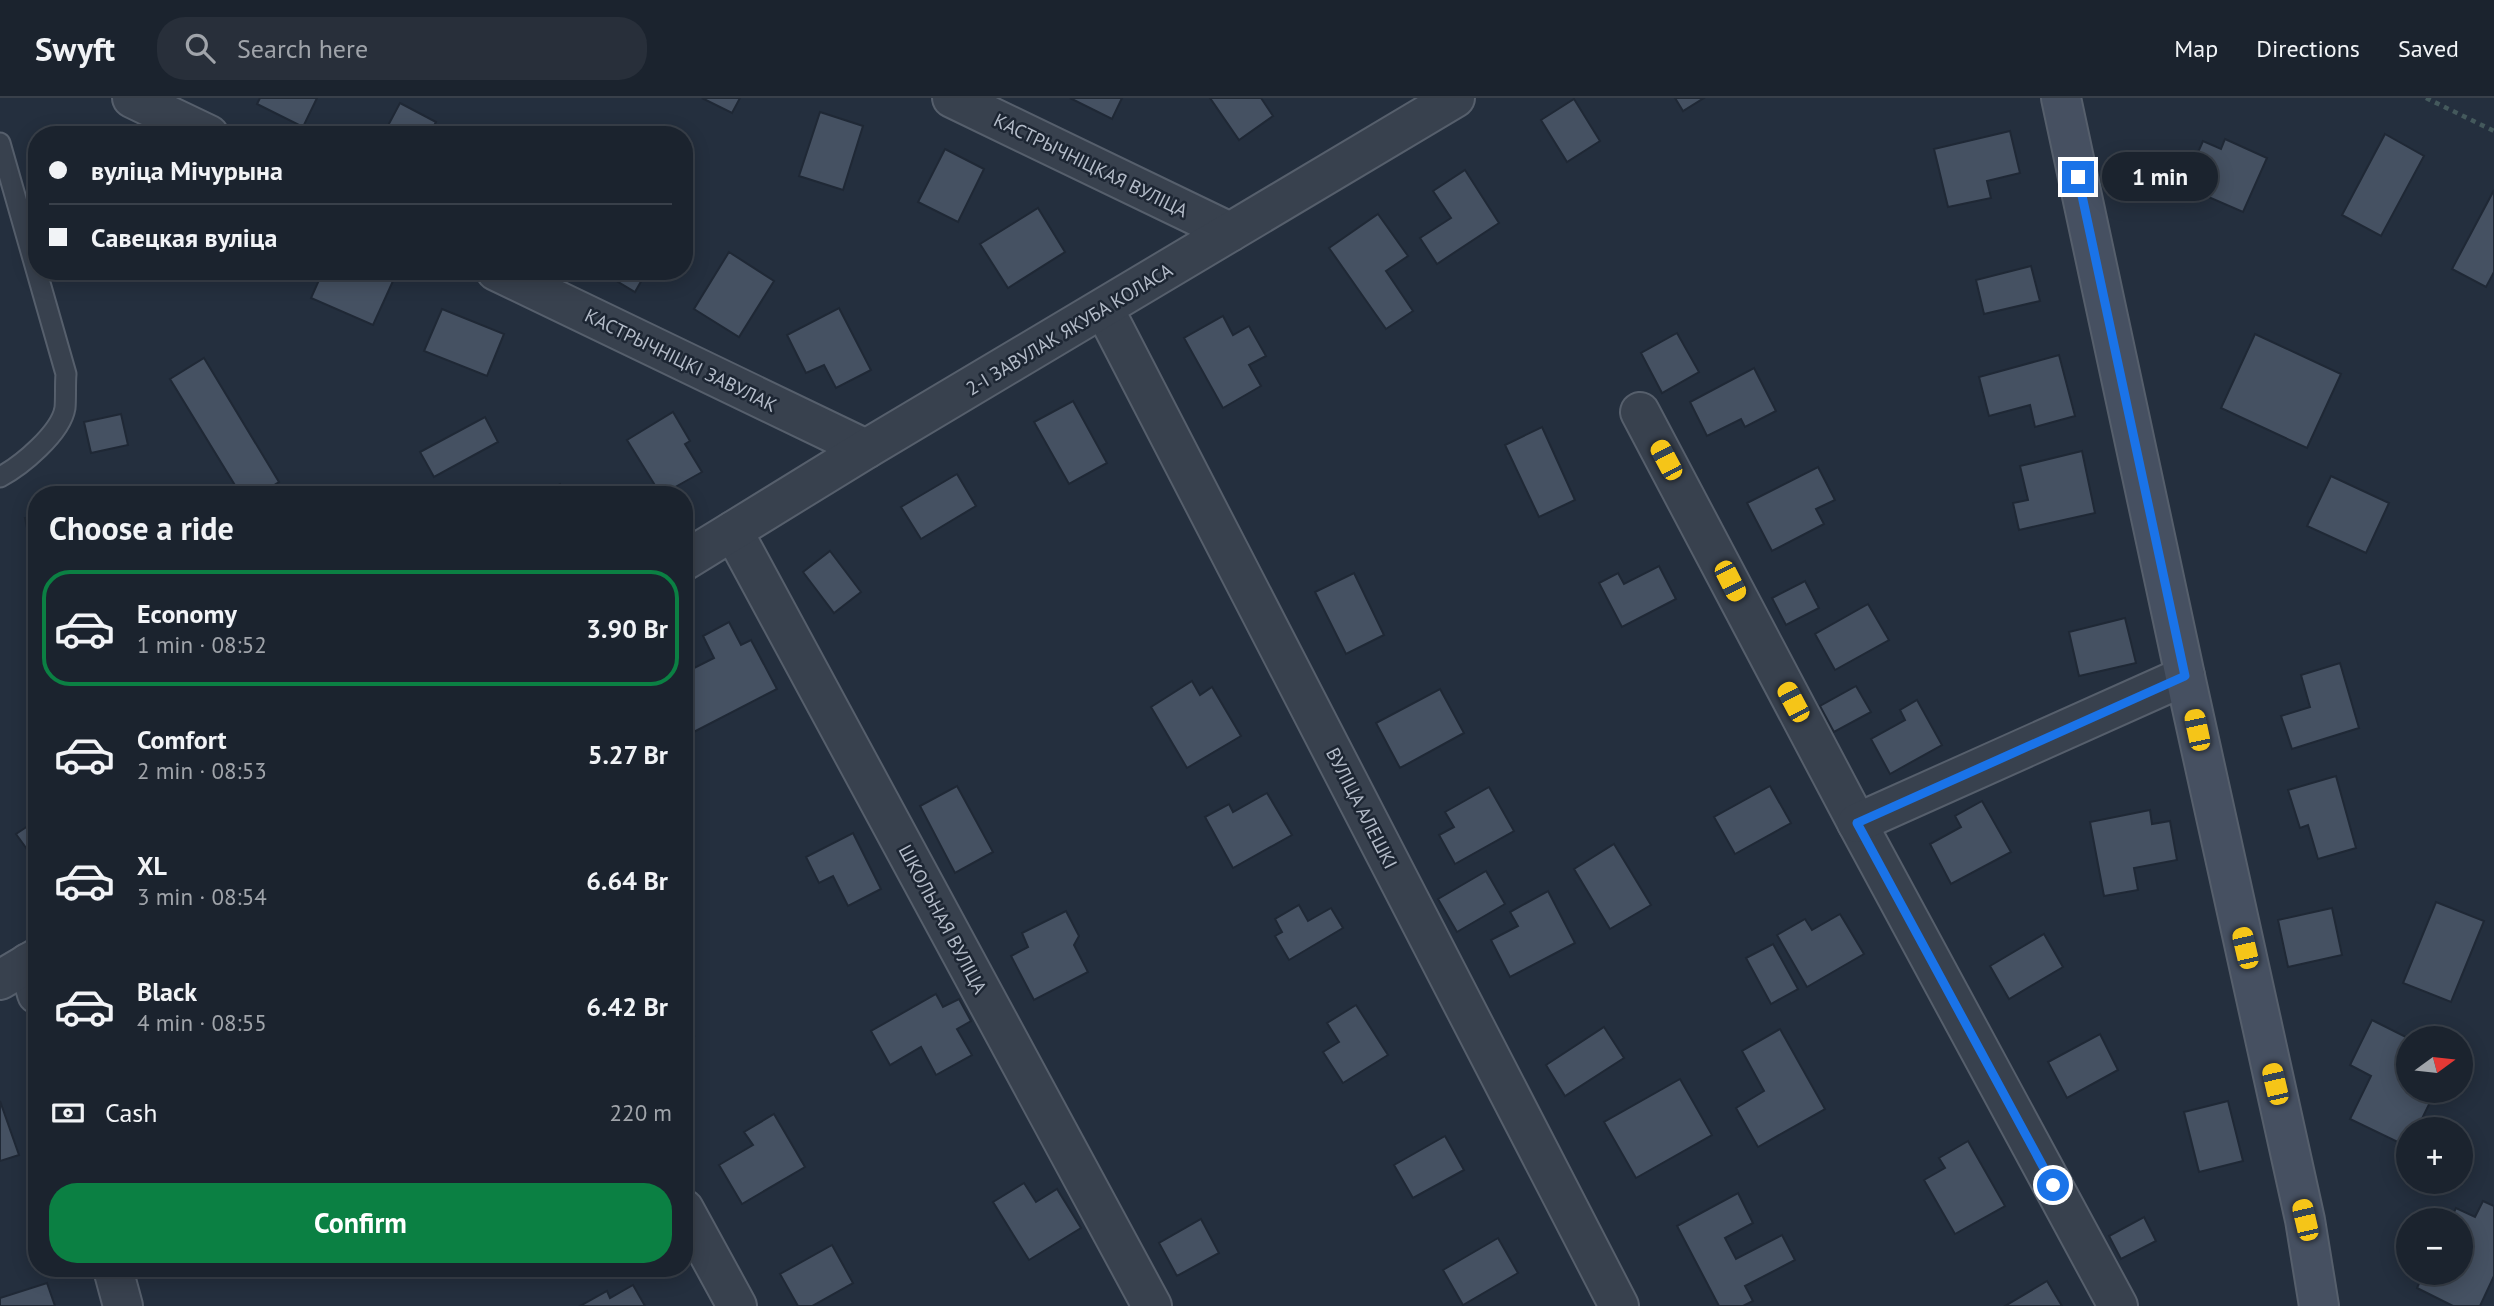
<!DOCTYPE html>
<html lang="en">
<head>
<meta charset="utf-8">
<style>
  :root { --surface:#1b232e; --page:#282f3a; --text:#f1f3f6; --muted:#a0a4aa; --line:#39404a; --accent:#0b8043 }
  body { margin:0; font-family:"PT Sans",sans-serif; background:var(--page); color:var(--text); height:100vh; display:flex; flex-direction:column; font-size:26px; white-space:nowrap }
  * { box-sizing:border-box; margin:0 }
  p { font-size:23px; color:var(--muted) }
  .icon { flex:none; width:38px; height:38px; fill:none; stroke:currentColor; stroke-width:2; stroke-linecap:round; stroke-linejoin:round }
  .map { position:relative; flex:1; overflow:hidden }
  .drawer { position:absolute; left:28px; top:388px; width:665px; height:791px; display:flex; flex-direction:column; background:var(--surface); border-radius:28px; box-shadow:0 4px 18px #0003,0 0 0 2px var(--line) }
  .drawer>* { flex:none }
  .hud { position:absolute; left:28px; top:28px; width:665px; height:154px; border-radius:28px; box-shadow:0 4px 18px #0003,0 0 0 2px var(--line); display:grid; align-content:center; height:154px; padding:0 21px; background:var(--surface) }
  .needle { width:46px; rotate:75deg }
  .controls { position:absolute; left:2396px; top:928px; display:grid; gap:14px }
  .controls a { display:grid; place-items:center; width:77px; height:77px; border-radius:50%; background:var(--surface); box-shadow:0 4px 18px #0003,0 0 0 2px var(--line); font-size:35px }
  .end { position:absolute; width:32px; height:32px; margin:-16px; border:9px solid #1a73e8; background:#fff; box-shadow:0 0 0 4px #fff }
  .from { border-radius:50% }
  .bubble { position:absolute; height:49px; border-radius:24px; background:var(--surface); box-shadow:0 4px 18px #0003,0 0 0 2px var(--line); font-size:23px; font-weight:800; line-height:49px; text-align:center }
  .car { position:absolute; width:21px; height:42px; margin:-21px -10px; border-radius:9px; box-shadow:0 0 5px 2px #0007; background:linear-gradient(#f5c518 24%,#345 0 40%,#f5c518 0 76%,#345 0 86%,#f5c518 0) }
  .hud b { display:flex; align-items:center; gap:24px; height:66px; font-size:26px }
  .hud b+b { border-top:2px solid var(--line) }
  .hud i { width:18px; height:18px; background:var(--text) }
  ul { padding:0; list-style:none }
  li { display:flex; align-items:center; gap:21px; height:116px; margin:0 14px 10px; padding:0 7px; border:4px solid transparent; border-radius:28px }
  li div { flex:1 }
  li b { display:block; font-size:26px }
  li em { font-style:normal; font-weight:800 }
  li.selected { border-color:var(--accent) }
  li>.icon { width:63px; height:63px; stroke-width:1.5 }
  h2 { padding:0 21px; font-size:32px; line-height:84px }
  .pay { display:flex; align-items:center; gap:18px; height:77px; padding:0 21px; font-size:26px }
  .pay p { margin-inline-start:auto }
  .cta { display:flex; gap:14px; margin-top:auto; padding:14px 21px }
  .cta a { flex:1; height:80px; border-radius:28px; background:var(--accent); color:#fff; font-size:28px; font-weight:800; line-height:80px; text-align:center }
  header { display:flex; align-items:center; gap:42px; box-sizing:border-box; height:98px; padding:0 35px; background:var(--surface); border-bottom:2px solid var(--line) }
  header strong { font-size:33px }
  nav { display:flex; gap:38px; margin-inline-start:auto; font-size:24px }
  .search { width:490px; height:63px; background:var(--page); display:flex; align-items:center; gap:18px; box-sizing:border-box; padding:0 24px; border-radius:28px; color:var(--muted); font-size:26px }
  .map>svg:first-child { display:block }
</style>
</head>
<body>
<header>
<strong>Swyft</strong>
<div class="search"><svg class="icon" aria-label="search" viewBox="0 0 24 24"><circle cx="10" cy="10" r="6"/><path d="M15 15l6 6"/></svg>Search here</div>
<nav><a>Map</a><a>Directions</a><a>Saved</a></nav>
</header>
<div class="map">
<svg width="2494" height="1208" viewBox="0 0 2494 1208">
  <rect width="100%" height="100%" fill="#242f3e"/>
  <g fill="#455162" stroke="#1f2835" stroke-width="2">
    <path d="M260 0H317L303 29 257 6Z"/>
    <path d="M702 0H740L732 15Z"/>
    <path d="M1070 0H1122L1112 21Z"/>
    <path d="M1210 0H1261L1273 18 1239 42Z"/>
    <path d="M1675 0H1704L1683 13Z"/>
    <path d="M1574 1 1600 43 1567 64 1541 22Z"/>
    <path d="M400 5 436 24 429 37H383Z"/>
    <path d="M820 14 863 28 843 92 799 78Z"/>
    <path d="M2010 33 2020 75 1987 83 1991 100 1948 109 1934 51Z"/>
    <path d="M2385 36 2424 58 2381 138 2342 117Z"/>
    <path d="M2225 41 2267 60 2243 114 2183 88 2203 43 2221 51Z"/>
    <path d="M945 51 984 71 958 124 918 104Z"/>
    <path d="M1465 72 1499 125 1437 166 1420 140 1451 120 1433 93Z"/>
    <path d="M2494 92V174L2486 189 2452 171Z"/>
    <path d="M1038 110 1065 154 1008 190 980 146Z"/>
    <path d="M1378 116 1408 158 1386 173 1413 213 1386 231 1329 150Z"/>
    <path d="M729 154 774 183 739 239 694 211Z"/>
    <path d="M2031 168 2040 203 1984 216 1976 182Z"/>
    <path d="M323 173H370L393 183 373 227 311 200Z"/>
    <path d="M600 173H647L635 194Z"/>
    <path d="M839 210 871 272 836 290 824 267 806 275 787 237Z"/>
    <path d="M442 211 504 236 487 278 424 253Z"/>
    <path d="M1223 218 1233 237 1249 228 1266 258 1249 267 1261 288 1223 310 1184 240Z"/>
    <path d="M1677 235 1699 274 1662 295 1641 255Z"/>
    <path d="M2255 236 2341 276 2307 350 2221 310Z"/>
    <path d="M2059 257 2075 318 2035 329 2030 307 1989 318 1979 279Z"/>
    <path d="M204 260 279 384 258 397H241L170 281Z"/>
    <path d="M1754 270 1776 313 1745 329 1741 321 1707 338 1690 304Z"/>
    <path d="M1073 303 1107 365 1069 386 1034 324Z"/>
    <path d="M673 314 690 343 685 346 702 374 661 397 627 342Z"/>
    <path d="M121 316 128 347 91 355 84 324Z"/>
    <path d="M485 319 498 344 434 379 420 354Z"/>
    <path d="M1542 329 1575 402 1539 419 1505 347Z"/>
    <path d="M2082 353 2095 415 2019 432 2013 405 2028 402 2020 368Z"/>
    <path d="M1818 369 1835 402 1816 411 1824 426 1772 453 1747 405Z"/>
    <path d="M957 376 976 408 921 441 901 409Z"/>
    <path d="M2331 378 2389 405 2366 455 2307 428Z"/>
    <path d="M560 386 567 397H542Z"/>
    <path d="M37 418V456L33 457 25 420Z"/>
    <path d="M830 453 861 494 834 515 803 474Z"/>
    <path d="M1659 468 1676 501 1622 529 1599 485 1618 475 1624 486Z"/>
    <path d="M1354 475 1384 537 1346 556 1315 494Z"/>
    <path d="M1805 483 1819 510 1786 527 1772 500Z"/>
    <path d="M1868 506 1889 542 1835 572 1815 536Z"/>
    <path d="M2125 520 2136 565 2079 578 2069 534Z"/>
    <path d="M729 524 741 547 751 542 777 591 684 639V575L714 560 703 538Z"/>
    <path d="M2340 565 2359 630 2292 651 2281 618 2310 609 2301 577Z"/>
    <path d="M1192 583 1200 597 1212 589 1241 638 1187 670 1151 609Z"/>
    <path d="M1856 588 1871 614 1834 634 1820 608Z"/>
    <path d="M1440 591 1464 635 1400 670 1376 625Z"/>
    <path d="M1917 602 1942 647 1890 676 1871 641 1905 622 1900 612Z"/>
    <path d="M2336 678 2356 750 2318 761 2308 727 2300 730 2288 692Z"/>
    <path d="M957 688 993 754 955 775 920 708Z"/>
    <path d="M1770 688 1791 725 1735 756 1714 719Z"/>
    <path d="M1489 689 1514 733 1455 766 1439 737 1454 729 1445 714Z"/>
    <path d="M1267 695 1292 737 1233 770 1205 719 1229 706 1233 714Z"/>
    <path d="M1982 703 2011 754 1951 786 1930 746 1961 729 1955 718Z"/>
    <path d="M2150 712 2152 726 2170 723 2177 762 2134 770 2138 792 2104 798 2090 724Z"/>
    <path d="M37 722V765L16 736Z"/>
    <path d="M853 735 881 791 848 808 833 778 819 785 806 759Z"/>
    <path d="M1614 746 1651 807 1610 831 1574 771Z"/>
    <path d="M1486 773 1505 806 1457 834 1438 801Z"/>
    <path d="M1548 793 1575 845 1510 879 1491 842 1518 828 1510 814Z"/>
    <path d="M2436 804 2484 823 2451 904 2403 885Z"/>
    <path d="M1299 807 1308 823 1331 810 1343 830 1289 862 1275 838 1282 834 1275 821Z"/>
    <path d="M2332 810 2342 857 2288 869 2278 822Z"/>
    <path d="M1066 813 1079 838 1074 847 1088 874 1034 902 1011 858 1028 849 1022 835Z"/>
    <path d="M1840 816 1864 856 1807 889 1777 837 1805 821 1812 832Z"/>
    <path d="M2044 836 2063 869 2009 901 1990 868Z"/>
    <path d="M1773 846 1798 891 1771 906 1746 860Z"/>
    <path d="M936 896 943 909 959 901 971 923 957 931 972 957 936 977 921 949 890 967 871 933Z"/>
    <path d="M1356 907 1388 957 1343 985 1323 954 1339 944 1327 925Z"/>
    <path d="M684 921 694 938 684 943Z"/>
    <path d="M2372 922 2408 940V992H2436L2417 1031H2408V1049L2350 1021 2371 978 2350 967Z"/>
    <path d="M1604 929 1624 960 1565 998 1546 967Z"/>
    <path d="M1780 931 1825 1011 1758 1049 1736 1010 1764 993 1742 953Z"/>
    <path d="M2100 936 2118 972 2067 1000 2048 964Z"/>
    <path d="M1680 981 1712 1037 1636 1080 1604 1024Z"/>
    <path d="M0 1003 19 1057 0 1063Z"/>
    <path d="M2228 1003 2243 1063 2199 1074 2184 1014Z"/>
    <path d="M774 1016 805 1069 742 1106 719 1067 753 1047 744 1034Z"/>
    <path d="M1445 1038 1464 1072 1413 1100 1394 1067Z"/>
    <path d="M1968 1043 2005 1108 1955 1136 1924 1082 1945 1070 1939 1060Z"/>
    <path d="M1024 1085 1036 1104 1057 1091 1081 1130 1029 1162 993 1104Z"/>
    <path d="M1738 1095 1753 1125 1725 1140 1736 1161 1782 1137 1795 1162 1745 1188 1753 1203 1743 1208H1719L1677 1128Z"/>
    <path d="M2483 1103 2494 1108V1178L2480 1208H2453L2417 1190 2424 1174H2460V1122H2450L2456 1110 2475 1119Z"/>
    <path d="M2144 1119 2156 1143 2121 1161 2109 1138Z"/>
    <path d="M1201 1121 1219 1155 1177 1178 1159 1145Z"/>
    <path d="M1498 1140 1518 1175 1463 1207 1443 1172Z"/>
    <path d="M832 1147 853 1185 812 1208H798L780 1176Z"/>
    <path d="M2047 1183 2062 1208H2005Z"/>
    <path d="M47 1185 55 1208H0V1200Z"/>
    <path d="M633 1187 645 1208H580L607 1193 610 1200Z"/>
  </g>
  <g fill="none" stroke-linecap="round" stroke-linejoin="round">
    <defs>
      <path id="lane" d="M0 45 66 276C65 287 66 299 65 310 61 335 21 368 0 379"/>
      <g id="street">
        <path d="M132 0 209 37"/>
        <path d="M952 0 1230 134"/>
        <path d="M496 173 866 351"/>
        <path d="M1104 211 1619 1208"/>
        <path d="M1640 314 1857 725 2118 1208"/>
        <path d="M733 433 1152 1208"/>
        <path d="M684 463 866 351 1455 0"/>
        <path d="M1857 725 2185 578"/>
        <path d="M28 865 37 896"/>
        <path d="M0 882 37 860"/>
        <path d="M684 1111 737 1208"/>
        <path d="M113 1171 123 1208"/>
      </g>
      <path id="secondary" d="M2061 0 2185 578 2305 1122 2319 1208"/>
    </defs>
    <use href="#lane" stroke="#565f6c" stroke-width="23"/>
    <use href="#street" stroke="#565f6c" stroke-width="42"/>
    <use href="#secondary" stroke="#565f6c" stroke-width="42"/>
    <path stroke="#44595c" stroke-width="4.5" stroke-dasharray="5 5" stroke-linecap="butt" d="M2426 0 2494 33"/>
    <use href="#lane" stroke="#38414e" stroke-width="19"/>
    <use href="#street" stroke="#38414e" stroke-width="38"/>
    <use href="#secondary" stroke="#465061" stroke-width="38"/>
  </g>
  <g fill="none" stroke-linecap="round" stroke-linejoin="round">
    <path stroke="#1a73e8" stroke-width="9" d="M2053 1087 1857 725 2185 578 2078 79"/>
  </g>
  <g text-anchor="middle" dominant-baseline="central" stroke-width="5" stroke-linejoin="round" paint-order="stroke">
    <g font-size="19" fill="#b4bcc9" stroke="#1d2633">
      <text transform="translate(1091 67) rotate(26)">КАСТРЫЧНІЦКАЯ ВУЛІЦА</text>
      <text transform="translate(1069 231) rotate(-31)">2-І ЗАВУЛАК ЯКУБА КОЛАСА</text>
      <text transform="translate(681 262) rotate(26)">КАСТРЫЧНІЦКІ ЗАВУЛАК</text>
      <text transform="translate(1362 710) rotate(63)">ВУЛІЦА АЛЕШКІ</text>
      <text transform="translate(943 821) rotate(62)">ШКОЛЬНАЯ ВУЛІЦА</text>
    </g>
  </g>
</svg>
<div class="controls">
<a><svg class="needle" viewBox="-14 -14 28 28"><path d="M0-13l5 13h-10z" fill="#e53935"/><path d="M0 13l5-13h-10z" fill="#a0a4aa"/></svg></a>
<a>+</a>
<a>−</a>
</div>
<i class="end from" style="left:2053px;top:1087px"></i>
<i class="end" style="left:2078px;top:79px"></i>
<div class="bubble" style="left:2102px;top:54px;width:116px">1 min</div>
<i class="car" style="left:1666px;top:362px;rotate:332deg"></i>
<i class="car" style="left:1730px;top:483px;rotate:153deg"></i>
<i class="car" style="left:1793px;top:604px;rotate:332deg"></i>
<i class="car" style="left:2197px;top:632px;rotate:348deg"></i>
<i class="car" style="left:2245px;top:850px;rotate:347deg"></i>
<i class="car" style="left:2275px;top:986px;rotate:347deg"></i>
<i class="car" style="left:2305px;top:1122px;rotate:347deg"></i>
<div class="hud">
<b><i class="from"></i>вуліца Мічурына</b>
<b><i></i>Савецкая вуліца</b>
</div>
<section class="drawer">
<h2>Choose a ride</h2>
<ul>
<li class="selected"><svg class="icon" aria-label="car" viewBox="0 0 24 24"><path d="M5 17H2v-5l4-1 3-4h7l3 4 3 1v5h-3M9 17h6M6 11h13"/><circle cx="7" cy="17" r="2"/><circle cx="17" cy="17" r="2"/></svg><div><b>Economy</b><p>1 min · 08:52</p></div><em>3.90 Br</em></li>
<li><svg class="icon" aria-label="car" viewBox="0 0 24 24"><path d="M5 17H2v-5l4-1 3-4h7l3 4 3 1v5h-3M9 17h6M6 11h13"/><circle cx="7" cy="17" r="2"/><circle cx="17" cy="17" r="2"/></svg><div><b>Comfort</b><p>2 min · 08:53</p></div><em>5.27 Br</em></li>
<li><svg class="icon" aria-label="car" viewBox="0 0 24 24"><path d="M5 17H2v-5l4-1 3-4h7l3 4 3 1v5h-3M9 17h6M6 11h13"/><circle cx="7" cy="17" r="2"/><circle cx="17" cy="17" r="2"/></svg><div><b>XL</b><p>3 min · 08:54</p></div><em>6.64 Br</em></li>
<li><svg class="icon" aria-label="car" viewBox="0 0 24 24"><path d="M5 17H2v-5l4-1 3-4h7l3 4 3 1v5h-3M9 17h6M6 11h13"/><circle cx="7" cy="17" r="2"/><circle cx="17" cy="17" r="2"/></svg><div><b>Black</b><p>4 min · 08:55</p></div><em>6.42 Br</em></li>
</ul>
<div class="pay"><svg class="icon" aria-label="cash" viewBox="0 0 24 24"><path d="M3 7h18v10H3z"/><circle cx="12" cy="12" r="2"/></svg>Cash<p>220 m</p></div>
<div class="cta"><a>Confirm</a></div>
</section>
</div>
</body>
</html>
